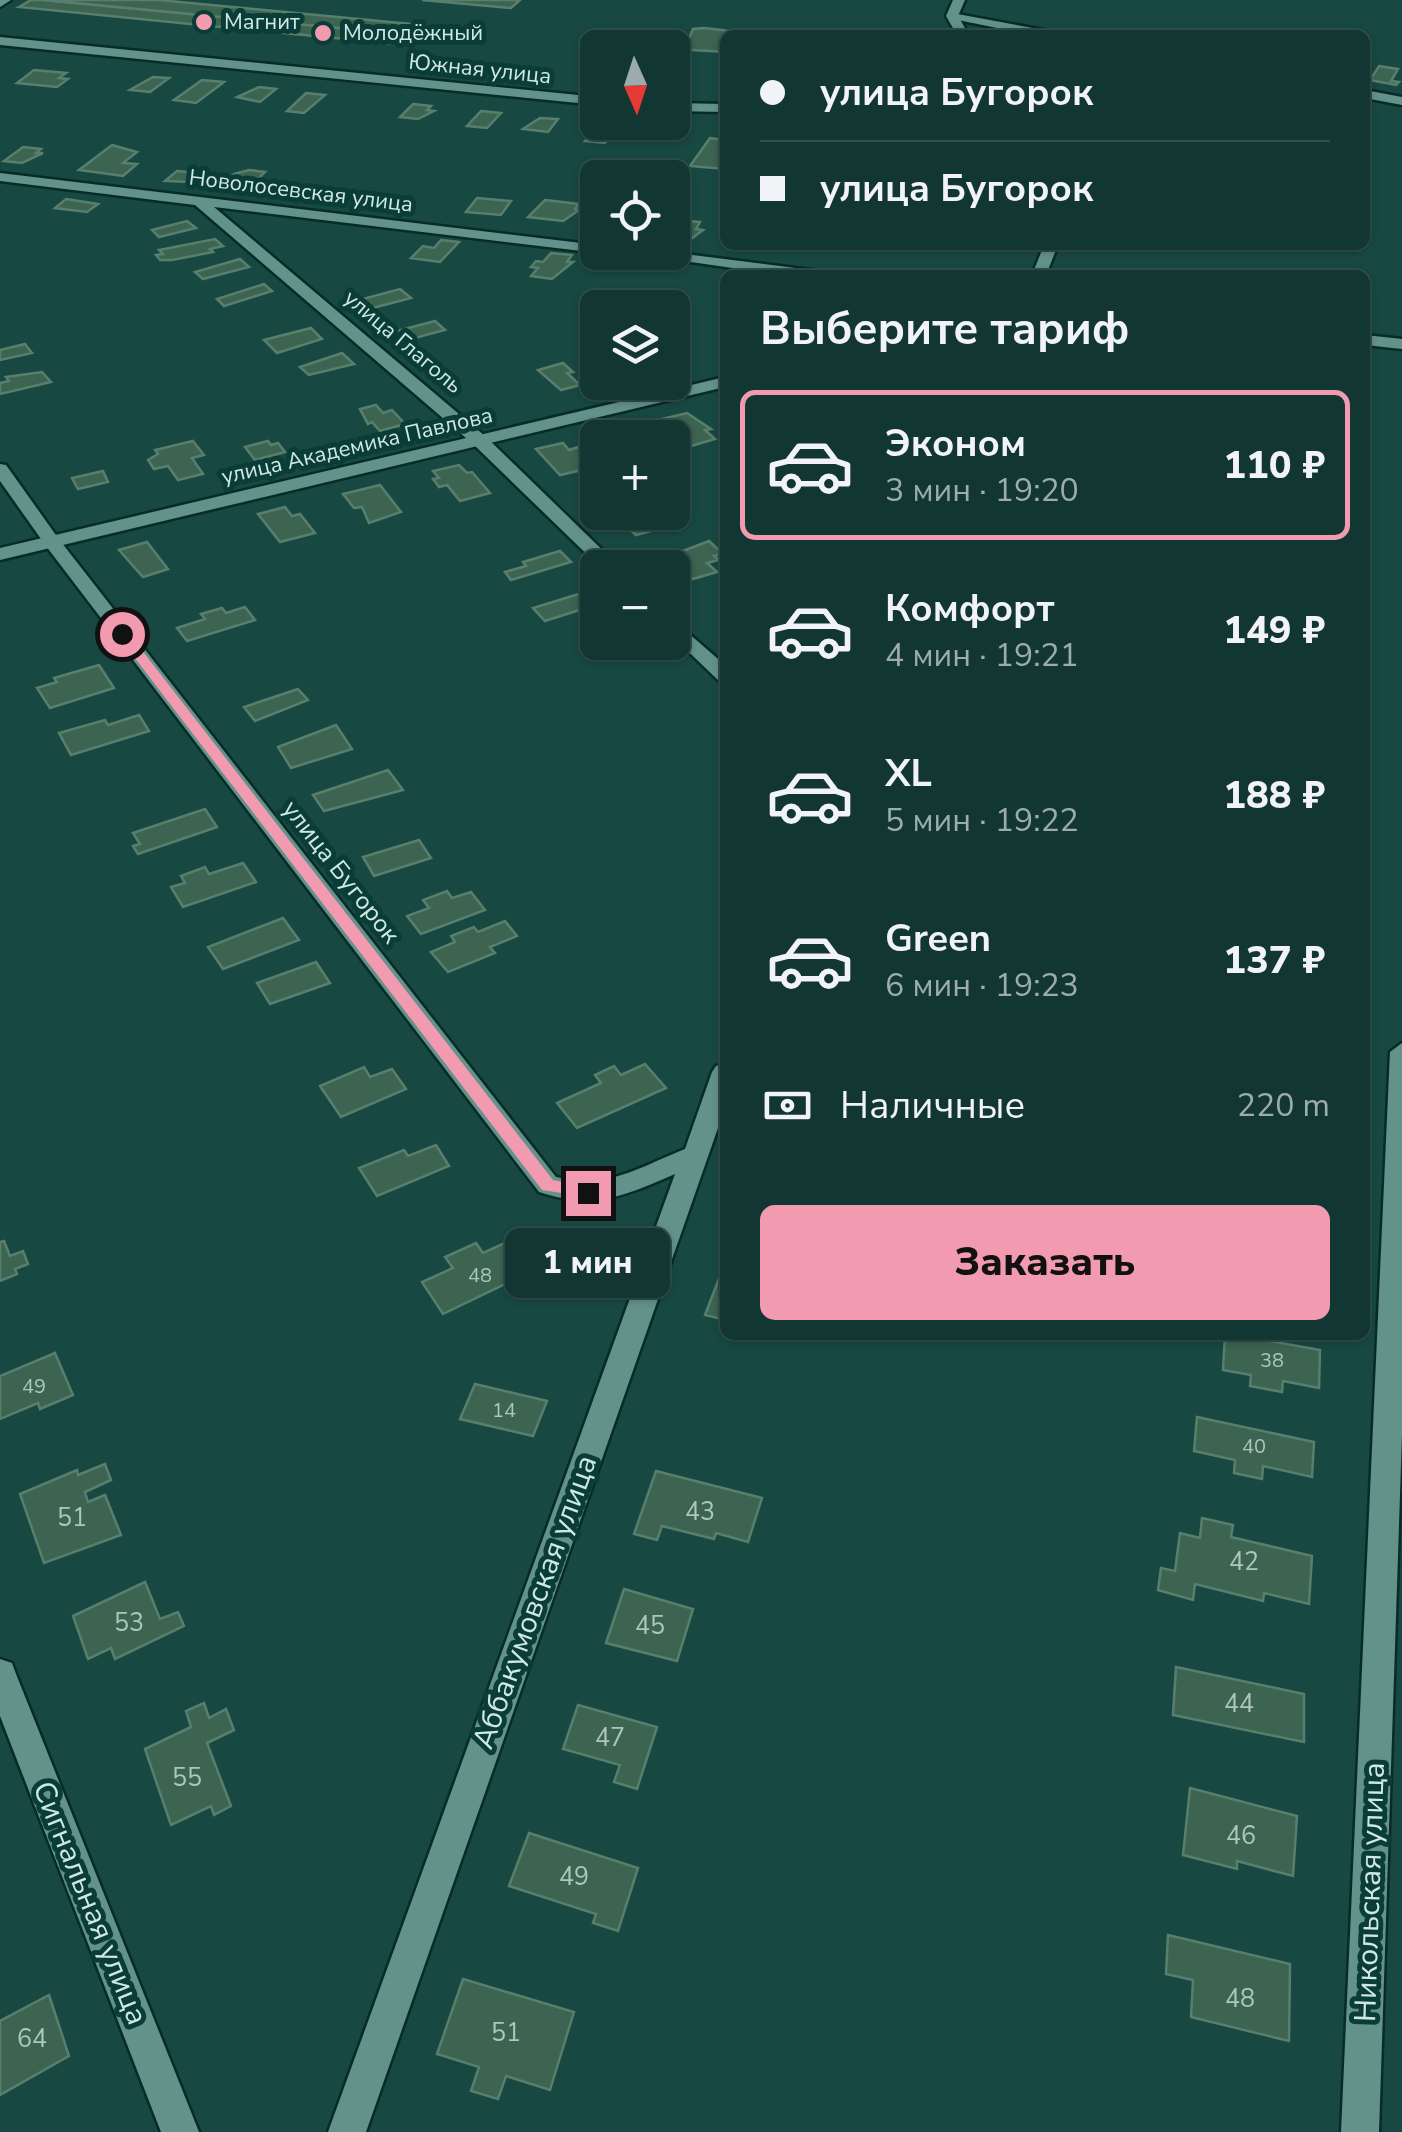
<!DOCTYPE html>
<html lang="ru">
<head>
<meta charset="utf-8">
<style>
  :root { --surface:#123632; --page:#1b3e3a; --text:#f1f3f6; --muted:#9cabac; --line:#31504d; --accent:#f29ab0 }
  body { margin:0; font-family:"Nunito Sans",sans-serif; background:var(--page); color:var(--text); height:100vh; display:flex; flex-direction:column; font-size:38px; white-space:nowrap }
  * { box-sizing:border-box; margin:0 }
  p { font-size:32px; color:var(--muted) }
  .icon { flex:none; width:55px; height:55px; fill:none; stroke:currentColor; stroke-width:2; stroke-linecap:round; stroke-linejoin:round }
  .map { position:relative; flex:1; overflow:hidden }
  .sheet { position:absolute; left:720px; top:270px; width:650px; height:1070px; display:flex; flex-direction:column; background:var(--surface); border-radius:15px; box-shadow:0 2px 8px #0004,0 0 0 2px var(--line) }
  .sheet>* { flex:none }
  .top-card { position:absolute; left:720px; top:30px; width:650px; height:220px; border-radius:15px; box-shadow:0 2px 8px #0004,0 0 0 2px var(--line); display:grid; align-content:center; height:220px; padding:0 40px; background:var(--surface) }
  .needle { width:65px; rotate:177deg }
  .controls { position:absolute; left:580px; top:30px; display:grid; gap:20px }
  .controls a { display:grid; place-items:center; width:110px; height:110px; border-radius:15px; background:var(--surface); box-shadow:0 2px 8px #0004,0 0 0 2px var(--line); font-size:50px }
  .end { position:absolute; width:45px; height:45px; margin:-22px; border:12px solid #f29ab0; background:#111; box-shadow:0 0 0 5px #111 }
  .from { border-radius:50% }
  .bubble { position:absolute; height:70px; border-radius:15px; background:var(--surface); box-shadow:0 2px 8px #0004,0 0 0 2px var(--line); font-size:32px; font-weight:800; line-height:70px; text-align:center }
  .top-card b { display:flex; align-items:center; gap:35px; height:95px; font-size:38px }
  .top-card b+b { border-top:2px solid var(--line) }
  .top-card i { width:25px; height:25px; background:var(--text) }
  ul { padding:0; list-style:none }
  li { display:flex; align-items:center; gap:30px; height:150px; margin:0 20px 15px; padding:0 20px; border:5px solid transparent; border-radius:15px }
  li div { flex:1 }
  li b { display:block; font-size:38px }
  li em { font-style:normal; font-weight:800 }
  li.current { border-color:var(--accent) }
  li>.icon { width:90px; height:90px; stroke-width:1.5 }
  h2 { padding:0 40px; font-size:45px; line-height:120px }
  .pay { display:flex; align-items:center; gap:25px; height:110px; padding:0 40px; font-size:38px }
  .pay p { margin-inline-start:auto }
  .action { display:flex; gap:20px; margin-top:auto; padding:20px 40px }
  .action a { flex:1; height:115px; border-radius:15px; background:var(--accent); color:#111; font-size:40px; font-weight:800; line-height:115px; text-align:center }
  .map>svg:first-child { display:block }
</style>
</head>
<body>
<div class="map">
<svg width="1402" height="2132" viewBox="0 0 1402 2132">
  <rect width="100%" height="100%" fill="#184842"/>
  <g fill="#3d6351" stroke="#587f6d" stroke-width="2.5">
    <path d="M31 0H44L232 18 220 27 19 7Z"/>
    <path d="M44 0H159L442 27 431 37Z"/>
    <path d="M422 0H520L511 8Z"/>
    <path d="M276 22 406 35 395 44 264 31Z"/>
    <path d="M704 28 732 31 725 35V52L659 48 663 40 688 41 693 29Z"/>
    <path d="M1379 66 1398 69 1391 81 1399 82 1396 85 1370 80Z"/>
    <path d="M34 70 66 73 59 78 68 79 57 87 17 83Z"/>
    <path d="M153 77 169 78 150 92 130 90Z"/>
    <path d="M202 80 224 82 196 103 174 100Z"/>
    <path d="M259 87 276 89 260 102 237 97Z"/>
    <path d="M306 93 325 95 304 113 287 111Z"/>
    <path d="M413 104 431 106 427 110 434 111 418 119 400 117Z"/>
    <path d="M481 111 501 113 487 128 467 126Z"/>
    <path d="M540 118 558 119 548 132 523 129Z"/>
    <path d="M601 124 621 126 605 143 585 141Z"/>
    <path d="M710 138 725 140V169L690 166Z"/>
    <path d="M112 145 137 152 123 163 137 164 123 176 79 170Z"/>
    <path d="M23 147 41 149 36 153H43L22 163 4 161Z"/>
    <path d="M249 170 265 172 246 191 225 189 230 184 224 183 234 174Z"/>
    <path d="M177 171 197 173 199 175 190 182 165 181Z"/>
    <path d="M375 196 401 198 398 201 407 202 401 208 367 205Z"/>
    <path d="M477 198 511 201 501 215 466 212Z"/>
    <path d="M66 199 98 204 87 212 55 208Z"/>
    <path d="M545 200 579 204 575 209 579 210 563 221 528 217Z"/>
    <path d="M681 220 700 222 696 229 703 230 687 242 672 240V232Z"/>
    <path d="M187 221 196 228 159 237 152 230Z"/>
    <path d="M215 239 223 246 210 249 213 252 172 260H160L156 255 163 254 159 250Z"/>
    <path d="M441 240 459 242 440 262 411 258 423 246 434 248Z"/>
    <path d="M551 253 572 255 567 262H573L552 279 531 276 538 268 531 267 536 261 543 262Z"/>
    <path d="M240 259 249 267 203 279 195 272Z"/>
    <path d="M264 284 272 291 224 306 217 299Z"/>
    <path d="M400 289 411 298 365 310 355 301Z"/>
    <path d="M435 321 445 330 404 341 393 332Z"/>
    <path d="M311 328 322 339 277 353 264 340Z"/>
    <path d="M25 344 32 353 0 360V350Z"/>
    <path d="M342 353 354 364 309 375 300 367Z"/>
    <path d="M563 363 573 372 567 373 580 385 561 390 538 370Z"/>
    <path d="M42 372 51 382 0 394V383L9 381 6 377Z"/>
    <path d="M376 405 383 413 392 410 405 424 380 431 372 422 368 424 360 409Z"/>
    <path d="M687 413 711 429 705 430 715 439 691 446 681 437 667 438 658 429 669 426 662 419Z"/>
    <path d="M193 441 204 455 192 458 203 474 178 480 168 466 154 469 148 460 158 454 155 450Z"/>
    <path d="M268 441 271 445 278 443 285 452 255 460 245 447Z"/>
    <path d="M563 443 569 450 578 447 589 458 579 461 586 469 560 475 536 449Z"/>
    <path d="M459 465 467 473 472 472 490 493 460 501 447 485 439 487 433 479 439 478 433 471Z"/>
    <path d="M103 471 108 482 78 489 72 478Z"/>
    <path d="M380 485 401 512 369 523 362 507 354 508 343 494Z"/>
    <path d="M285 507 292 516 300 514 315 533 280 542 258 514Z"/>
    <path d="M673 512 683 522 636 535 626 526 655 513 659 516Z"/>
    <path d="M709 541 722 553 714 556 719 560 707 563 717 572 693 579 684 570 677 572 668 564 658 566 654 562Z"/>
    <path d="M147 542 168 569 143 577 119 550Z"/>
    <path d="M560 551 571 562 511 580 505 572 526 566 523 562Z"/>
    <path d="M598 588V604L545 621 533 608Z"/>
    <path d="M245 607 255 620 187 641 177 628 205 619 201 614 222 608 226 613Z"/>
    <path d="M598 629V642H620L603 648 608 653 592 658 584 649 595 646 583 634Z"/>
    <path d="M99 665 114 688 50 708 37 688 57 682 54 678Z"/>
    <path d="M298 689 308 700 255 721 244 707Z"/>
    <path d="M139 715 149 731 71 755 59 733 105 720 108 725Z"/>
    <path d="M336 725 352 749 291 768 278 747Z"/>
    <path d="M388 770 403 790 324 811 313 795Z"/>
    <path d="M205 809 217 827 138 854 133 846 140 844 133 833Z"/>
    <path d="M419 840 431 858 374 876 363 857Z"/>
    <path d="M243 863 256 882 183 907 171 887 185 883 181 876 205 867 209 874Z"/>
    <path d="M447 891 452 898 471 892 485 910 421 934 407 916 429 908 423 900Z"/>
    <path d="M283 918 299 940 223 969 208 947Z"/>
    <path d="M505 921 517 936 490 947 495 953 448 972 431 952 455 942 451 936 474 927 478 932Z"/>
    <path d="M316 962 330 983 270 1004 257 983Z"/>
    <path d="M645 1064 666 1088 577 1128 557 1103 601 1083 595 1075 614 1066 621 1075Z"/>
    <path d="M364 1067 370 1077 392 1069 406 1089 341 1117 320 1086Z"/>
    <path d="M436 1145 449 1166 377 1196 359 1168 404 1150 408 1156Z"/>
    <path d="M516 1238 538 1268 443 1314 422 1282 453 1268 445 1257 476 1243 483 1253Z"/>
    <path d="M4 1241 10 1256 23 1251 28 1264 15 1269 17 1274 0 1281V1242Z"/>
    <path d="M720 1276 725 1277V1320L705 1315Z"/>
    <path d="M1225 1335H1264V1340L1320 1350 1319 1388 1283 1381 1282 1392 1250 1386 1251 1375 1223 1370Z"/>
    <path d="M55 1353 73 1395 40 1409 38 1403 0 1419V1376Z"/>
    <path d="M475 1384 547 1401 533 1436 460 1419Z"/>
    <path d="M1197 1417 1314 1442 1312 1477 1263 1466 1262 1479 1234 1473 1235 1460 1194 1451Z"/>
    <path d="M105 1464 111 1480 85 1492 88 1502 105 1495 121 1535 44 1563 20 1494 77 1470 78 1475Z"/>
    <path d="M656 1471 762 1498 748 1542 716 1533 714 1539 662 1526 657 1540 634 1534Z"/>
    <path d="M1202 1518 1233 1525 1231 1537 1312 1556 1309 1604 1264 1593 1263 1601 1195 1584 1193 1600 1158 1590 1161 1568 1175 1571 1180 1533 1200 1538Z"/>
    <path d="M145 1582 160 1619 178 1612 184 1626 115 1659 111 1648 88 1659 73 1616Z"/>
    <path d="M624 1589 693 1609 677 1661 606 1643Z"/>
    <path d="M1176 1667 1304 1694V1742L1173 1715Z"/>
    <path d="M204 1703 209 1718 226 1709 234 1730 207 1743 231 1806 214 1815 211 1806 171 1825 145 1749 191 1727 186 1711Z"/>
    <path d="M578 1705 657 1727 637 1789 614 1782 620 1765 563 1749Z"/>
    <path d="M1190 1788 1297 1816 1293 1876 1237 1861V1869L1183 1855Z"/>
    <path d="M529 1833 638 1868 618 1931 593 1923 596 1914 509 1886Z"/>
    <path d="M1168 1935 1290 1964 1289 2041 1191 2017 1193 1980 1166 1974Z"/>
    <path d="M463 1979 574 2012 550 2090 506 2076 498 2099 471 2091 479 2067 437 2054Z"/>
    <path d="M49 1995 69 2056 0 2095V2021Z"/>
  </g>
  <g fill="none" stroke-linecap="round" stroke-linejoin="round">
    <defs>
      <g id="street">
        <path d="M0 0H11L0 7Z"/>
        <path d="M952 13 1049 31 1055 35H1031L948 18Z"/>
        <path d="M0 37 598 97V105L0 45Z"/>
        <path d="M1365 90 1402 97V105L1365 98Z"/>
        <path d="M672 103 725 104V112L672 111Z"/>
        <path d="M0 173 598 245V252H601L598 253 214 207 485 436 621 568H601L473 444 195 205 0 181Z"/>
        <path d="M621 252H669L819 271 826 275H782Z"/>
        <path d="M1365 335 1402 339V349L1365 345Z"/>
        <path d="M0 464 6 465 58 538 556 1177C612 1188 635 1169 685 1149L712 1072 716 1066 725 1063V1108L366 2132H328L675 1174C624 1196 594 1210 539 1192L46 546 0 481Z"/>
        <path d="M672 619 725 665V682L718 680 672 636Z"/>
        <path d="M1402 1043V1434L1379 2132H1341L1390 1052Z"/>
        <path d="M0 1659 12 1663 16 1674 199 2132H161L0 1716Z"/>
      </g>
      <g id="secondary">
        <path d="M953 0H965L958 16 969 35H957L946 16Z"/>
        <path d="M1044 245H1058L1046 275H1032Z"/>
        <path d="M725 377V387L0 560V548Z"/>
      </g>
    </defs>
    <use href="#street" stroke="#072c28" stroke-width="5"/>
    <use href="#secondary" stroke="#072c28" stroke-width="5"/>
    <use href="#street" fill="#63928b" fill-rule="evenodd"/>
    <use href="#secondary" fill="#63928b" fill-rule="evenodd"/>
  </g>
  <path fill="#f29ab0" d="M118 631H127L553 1180 594 1188V1198L542 1190 118 636Z"/>
  <g fill="#f29ab0" stroke="#0a3d37" stroke-width="4">
    <circle cx="204" cy="22" r="10"/>
    <circle cx="323" cy="33" r="10"/>
  </g>
  <g text-anchor="middle" dominant-baseline="central" stroke-width="10" stroke-linejoin="round" paint-order="stroke">
    <g font-size="20" fill="#abc7bf">
      <text x="480" y="1275">48</text>
      <text x="1272" y="1360">38</text>
      <text x="34" y="1386">49</text>
      <text x="504" y="1410">14</text>
      <text x="1254" y="1446">40</text>
    </g>
    <g font-size="22" fill="#d0e8e4" stroke="#0a3d37" text-anchor="start">
      <text x="224" y="22">Магнит</text>
      <text x="343" y="33">Молодёжный</text>
    </g>
    <g font-size="22" fill="#d0e8e4" stroke="#0a3d37">
      <text transform="translate(480 69) rotate(6)">Южная улица</text>
      <text transform="translate(301 191) rotate(7)">Новолосевская улица</text>
      <text transform="translate(403 342) rotate(40)">улица Глаголь</text>
      <text transform="translate(357 446) rotate(-13)">улица Академика Павлова</text>
    </g>
    <g font-size="25" fill="#d0e8e4" stroke="#0a3d37">
      <text transform="translate(341 872) rotate(52)">улица Бугорок</text>
    </g>
    <g font-size="25" fill="#abc7bf">
      <text x="700" y="1512">43</text>
      <text x="72" y="1518">51</text>
      <text x="1244" y="1562">42</text>
      <text x="129" y="1623">53</text>
      <text x="650" y="1626">45</text>
      <text x="1239" y="1704">44</text>
      <text x="610" y="1738">47</text>
      <text x="187" y="1778">55</text>
      <text x="1241" y="1836">46</text>
      <text x="574" y="1877">49</text>
      <text x="1240" y="1999">48</text>
      <text x="506" y="2033">51</text>
      <text x="32" y="2039">64</text>
    </g>
    <g font-size="30" fill="#d0e8e4" stroke="#0a3d37">
      <text transform="translate(535 1602) rotate(-70)">Аббакумовская улица</text>
      <text transform="translate(1370 1892) rotate(-88)">Никольская улица</text>
      <text transform="translate(90 1903) rotate(68)">Сигнальная улица</text>
    </g>
  </g>
</svg>
<div class="controls">
<a><svg class="needle" viewBox="-14 -14 28 28"><path d="M0-13l5 13h-10z" fill="#e53935"/><path d="M0 13l5-13h-10z" fill="#9cabac"/></svg></a>
<a><svg class="icon" aria-label="locate" viewBox="0 0 24 24"><circle cx="12" cy="12" r="6"/><path d="M12 2v4M12 18v4M2 12h4M18 12h4"/></svg></a>
<a><svg class="icon" aria-label="layers" viewBox="0 0 24 24"><path d="M12 4l9 5-9 5-9-5zM3 14l9 5 9-5"/></svg></a>
<a>+</a>
<a>−</a>
</div>
<i class="end from" style="left:122px;top:634px"></i>
<i class="end" style="left:588px;top:1193px"></i>
<div class="bubble" style="left:505px;top:1228px;width:165px">1 мин</div>
<div class="top-card">
<b><i class="from"></i>улица Бугорок</b>
<b><i></i>улица Бугорок</b>
</div>
<section class="sheet">
<h2>Выберите тариф</h2>
<ul>
<li class="current"><svg class="icon" aria-label="car" viewBox="0 0 24 24"><path d="M5 17H2v-5l4-1 3-4h7l3 4 3 1v5h-3M9 17h6M6 11h13"/><circle cx="7" cy="17" r="2"/><circle cx="17" cy="17" r="2"/></svg><div><b>Эконом</b><p>3 мин · 19:20</p></div><em>110 ₽</em></li>
<li><svg class="icon" aria-label="car" viewBox="0 0 24 24"><path d="M5 17H2v-5l4-1 3-4h7l3 4 3 1v5h-3M9 17h6M6 11h13"/><circle cx="7" cy="17" r="2"/><circle cx="17" cy="17" r="2"/></svg><div><b>Комфорт</b><p>4 мин · 19:21</p></div><em>149 ₽</em></li>
<li><svg class="icon" aria-label="car" viewBox="0 0 24 24"><path d="M5 17H2v-5l4-1 3-4h7l3 4 3 1v5h-3M9 17h6M6 11h13"/><circle cx="7" cy="17" r="2"/><circle cx="17" cy="17" r="2"/></svg><div><b>XL</b><p>5 мин · 19:22</p></div><em>188 ₽</em></li>
<li><svg class="icon" aria-label="car" viewBox="0 0 24 24"><path d="M5 17H2v-5l4-1 3-4h7l3 4 3 1v5h-3M9 17h6M6 11h13"/><circle cx="7" cy="17" r="2"/><circle cx="17" cy="17" r="2"/></svg><div><b>Green</b><p>6 мин · 19:23</p></div><em>137 ₽</em></li>
</ul>
<div class="pay"><svg class="icon" aria-label="cash" viewBox="0 0 24 24"><path d="M3 7h18v10H3z"/><circle cx="12" cy="12" r="2"/></svg>Наличные<p>220 m</p></div>
<div class="action"><a>Заказать</a></div>
</section>
</div>
</body>
</html>
